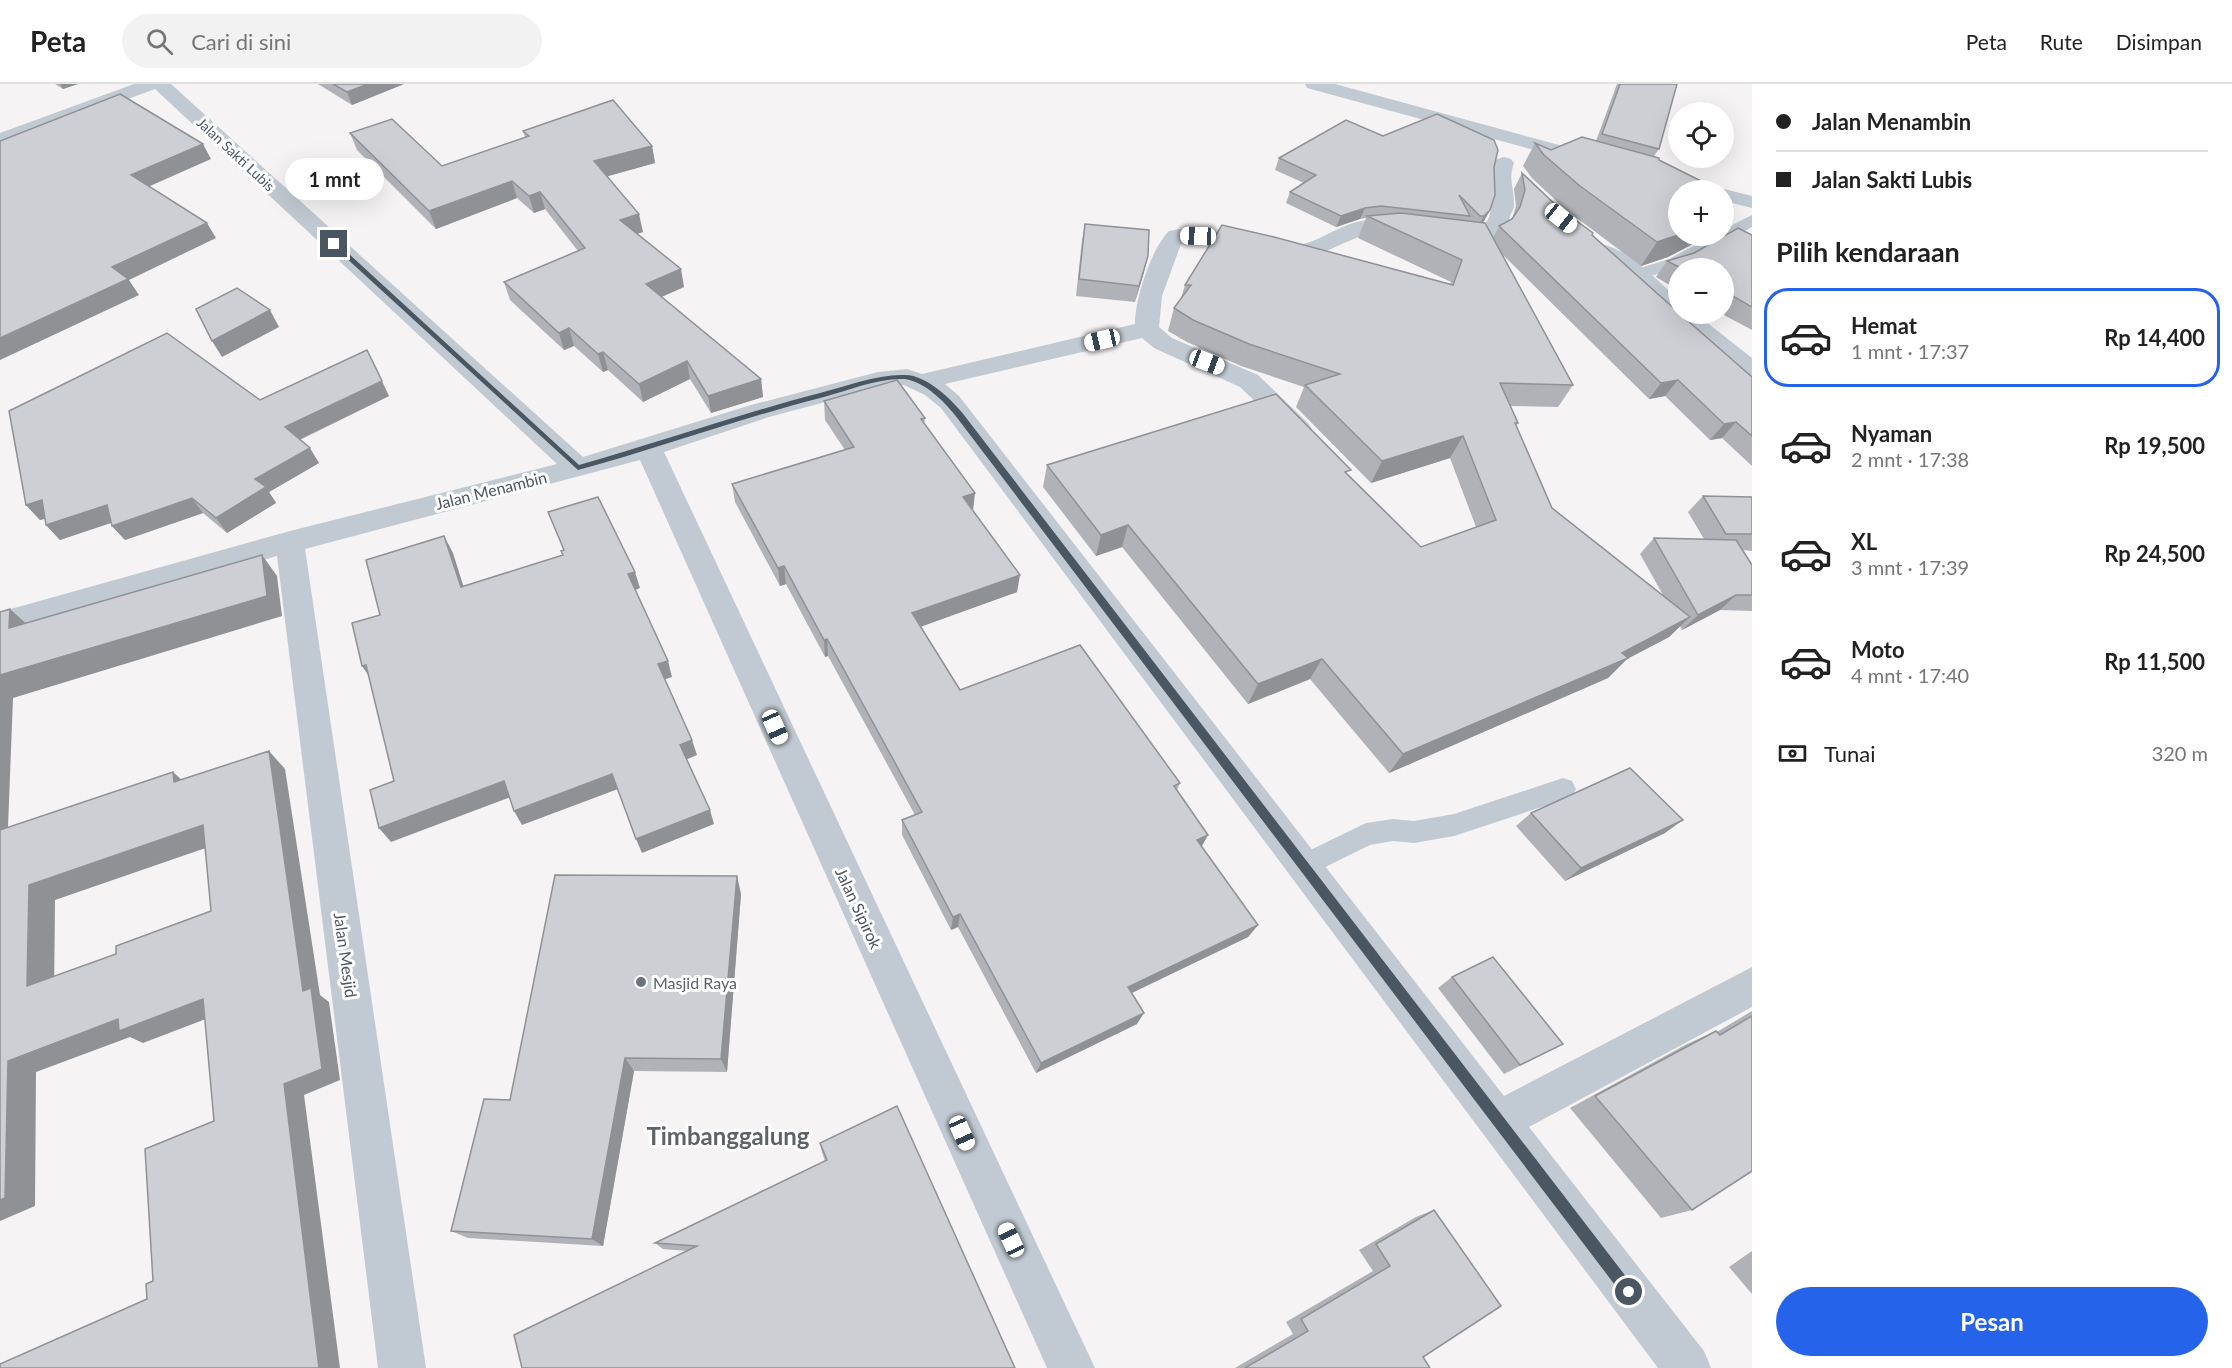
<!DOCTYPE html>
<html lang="id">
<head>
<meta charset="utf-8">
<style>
  :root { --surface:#fff; --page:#f2f2f2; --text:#222; --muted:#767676; --line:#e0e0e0; --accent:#2563eb }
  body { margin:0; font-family:Lato,sans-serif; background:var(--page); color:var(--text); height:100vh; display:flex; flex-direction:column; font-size:22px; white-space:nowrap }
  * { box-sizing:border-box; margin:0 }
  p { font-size:20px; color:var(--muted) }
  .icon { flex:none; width:33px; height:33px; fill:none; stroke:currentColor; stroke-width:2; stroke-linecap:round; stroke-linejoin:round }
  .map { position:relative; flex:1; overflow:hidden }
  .drawer { display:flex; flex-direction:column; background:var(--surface); width:480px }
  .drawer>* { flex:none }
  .hud { display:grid; align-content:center; height:132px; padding:0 24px; background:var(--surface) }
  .fabs { position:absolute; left:1668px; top:18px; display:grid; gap:12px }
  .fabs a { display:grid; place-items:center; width:66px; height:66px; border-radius:50%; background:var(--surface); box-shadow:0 6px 24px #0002; font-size:30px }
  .end { position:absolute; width:27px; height:27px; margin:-14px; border:8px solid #4a5661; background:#fff; box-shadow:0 0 0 3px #fff }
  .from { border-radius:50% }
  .bubble { position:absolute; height:42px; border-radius:21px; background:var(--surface); box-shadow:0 6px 24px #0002; font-size:20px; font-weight:700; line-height:42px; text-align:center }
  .car { position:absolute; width:18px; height:36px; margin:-18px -9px; border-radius:8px; box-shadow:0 0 4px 2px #0007; background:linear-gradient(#fff 24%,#345 0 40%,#fff 0 76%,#345 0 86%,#fff 0) }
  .hud b { display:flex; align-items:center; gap:21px; height:57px; font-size:22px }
  .hud b+b { border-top:2px solid var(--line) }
  .hud i { width:15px; height:15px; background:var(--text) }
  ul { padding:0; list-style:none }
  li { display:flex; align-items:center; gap:18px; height:99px; margin:0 12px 9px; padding:0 12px; border:3px solid transparent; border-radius:24px }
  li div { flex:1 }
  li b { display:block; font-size:22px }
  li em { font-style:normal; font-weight:700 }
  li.current { border-color:var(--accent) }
  li>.icon { width:54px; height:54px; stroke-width:1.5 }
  h2 { padding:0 24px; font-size:27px; line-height:72px }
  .pay { display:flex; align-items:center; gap:15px; height:66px; padding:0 24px; font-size:22px }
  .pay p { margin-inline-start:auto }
  .action { display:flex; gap:12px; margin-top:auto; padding:12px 24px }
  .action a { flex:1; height:69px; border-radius:36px; background:var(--accent); color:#fff; font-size:24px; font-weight:700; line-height:69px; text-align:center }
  header { display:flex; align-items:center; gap:36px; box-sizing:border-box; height:84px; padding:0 30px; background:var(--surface); border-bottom:2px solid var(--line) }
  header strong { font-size:28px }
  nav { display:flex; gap:33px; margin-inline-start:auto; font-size:21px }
  .search { width:420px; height:54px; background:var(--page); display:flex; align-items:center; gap:15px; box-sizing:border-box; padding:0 21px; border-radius:33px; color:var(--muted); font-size:22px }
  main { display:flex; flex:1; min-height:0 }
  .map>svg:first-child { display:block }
</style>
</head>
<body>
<header>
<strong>Peta</strong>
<div class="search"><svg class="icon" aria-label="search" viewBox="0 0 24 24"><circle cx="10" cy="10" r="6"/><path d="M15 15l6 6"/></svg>Cari di sini</div>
<nav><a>Peta</a><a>Rute</a><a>Disimpan</a></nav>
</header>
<main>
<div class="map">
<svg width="1752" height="1284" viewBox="0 0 1752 1284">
  <rect width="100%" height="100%" fill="#f5f3f3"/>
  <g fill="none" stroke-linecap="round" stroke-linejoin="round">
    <g fill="#c1cad2" fill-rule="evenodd">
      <path d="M1752 131V143L1681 183 1637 196 1629 191 1631 187 1669 175 1712 152H1724V145Z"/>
      <path d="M1563 694 1572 697 1576 705 1572 713 1454 752 1414 759 1393 757 1370 761 1303 794 1294 790 1290 782 1294 774 1366 739 1393 735 1414 737 1454 730Z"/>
    </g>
    <g fill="#c1cad2" fill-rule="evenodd">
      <path d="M134 0H171L583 373 751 321 878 288 907 285 922 290 1135 240C1135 215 1151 165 1169 147 1208 138 1248 160 1287 162 1314 163 1335 142 1361 137 1401 129 1440 150 1479 145 1504 128 1481 97 1497 75L1504 73 1511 75 1514 79C1508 94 1514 104 1514 119 1515 124 1512 127 1510 132 1509 137 1511 140 1507 144 1481 174 1419 149 1384 149 1349 148 1324 177 1289 176 1263 175 1200 152 1181 160L1162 212 1159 243 1172 254 1258 291 1308 339 1312 345 1308 351 1299 354 1290 351 1240 303 1154 264 1142 254 945 300 959 312 1504 1012 1752 883V923L1529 1043 1704 1267 1711 1284H1658L941 324 925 311 904 301 878 304 769 333 664 368 1095 1284H1047L640 376 305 465 426 1284H378L277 472 0 552V528L290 447 557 380 155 5 0 62V49Z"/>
      <path d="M1305 0H1335L1603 73 1606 77 1603 81 1596 83 1589 81 1307 4Z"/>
      <path d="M1724 105 1752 112V124L1724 117V106H1716Z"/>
      <path d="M1605 161C1630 167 1659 198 1678 215V230H1696L1752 274V295L1743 293 1629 196 1597 173 1594 168 1597 163Z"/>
    </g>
  </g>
  <g fill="#b0b2b7">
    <path d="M55 0H78L63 5Z"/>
    <path d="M318 0H404L352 21Z"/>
    <path d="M1617 0H1677L1659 65 1654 72 1659 76 1678 152H1708L1668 173 1641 182 1566 126 1532 94 1523 82 1535 59 1551 66 1596 57Z"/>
    <path d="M523 47 652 62 655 79 607 92 643 148 636 150 684 203 661 213 761 295 763 313 711 329 690 295 643 318 608 286 603 288 574 262 564 266 510 216 504 198 578 167 545 125 534 129 517 114 436 145 357 66 350 49 442 82 525 53Z"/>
    <path d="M1383 52 1494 83 1490 126 1484 137 1482 139 1493 154 1499 142 1512 135 1513 132 1516 122 1514 105 1522 89 1559 124 1592 151 1752 293V382L1722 354 1710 356 1665 312 1649 315 1502 170 1573 301 1558 323 1510 322 1518 339 1516 342 1552 424 1663 511 1640 470 1654 454 1704 455 1688 428 1703 412 1752 413V467L1743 466 1752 481V527L1720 526 1682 546 1680 542 1669 553 1627 575 1608 594 1389 689 1310 595 1248 620 1122 463 1096 472 1043 403 1047 381 1349 391 1421 463 1476 443 1450 374 1371 399 1296 323 1304 303 1241 282 1187 258 1168 247 1174 224 1181 214 1185 201H1450L1451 198 1358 154 1366 134 1360 135 1336 143 1286 119 1290 108 1304 99 1275 86 1279 74Z"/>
    <path d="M1085 140 1144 188 1135 218 1076 212 1082 156Z"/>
    <path d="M1752 151V246L1722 230H1724V184H1678V206L1656 193 1667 177Z"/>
    <path d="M389 312 300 356 319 379 269 408 276 419 227 449 203 429 125 456 112 442 111 438 60 456 46 441 45 435 40 436 26 421 260 316Z"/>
    <path d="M824 317 925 334 924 340 973 426 1017 508 921 542 960 606 1180 699 1177 706 1208 751 1202 762 1258 841 1248 853 1132 909 1137 940 1036 989 958 843 951 846 902 751V736L915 731 828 572 825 573 786 500 780 502 735 418 732 400 845 366 825 336Z"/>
    <path d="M1531 729 1665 749 1565 797 1516 742Z"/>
    <path d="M741 810 727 988 634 987 603 1162 468 1154 451 1147 510 1016Z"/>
    <path d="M1452 893 1563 960 1504 990 1438 904Z"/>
    <path d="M1752 927V1087L1692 1126 1661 1134 1570 1024 1687 960 1716 947 1717 948Z"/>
    <path d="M820 1059 1015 1284 687 1167 663 1165 655 1159 825 1077 822 1068Z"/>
    <path d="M1434 1126 1423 1273 1430 1284H1235L1293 1250 1286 1238 1373 1187 1359 1166 1416 1133Z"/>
    <path d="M1752 1167V1210L1729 1183Z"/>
  </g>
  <g fill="#909195">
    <path d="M60 0H78L63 5Z"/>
    <path d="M368 0H404L352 21 347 8Z"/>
    <path d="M203 60 211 75 141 106 131 91Z"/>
    <path d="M652 62 655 79 598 95 594 77Z"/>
    <path d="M512 97 517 114 436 145 429 127Z"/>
    <path d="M540 108 545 125 534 129 529 112Z"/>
    <path d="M1365 124 1360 135 1336 143 1341 132Z"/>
    <path d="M1490 126 1484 137 1478 143 1484 132Z"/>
    <path d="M639 130 643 148 623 154 620 136Z"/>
    <path d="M207 139 216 154 129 196 139 211 0 276V254L112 183Z"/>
    <path d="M1678 151 1708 152 1668 173 1641 182 1657 158Z"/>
    <path d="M1148 172 1144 188 1135 218 1139 202Z"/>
    <path d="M681 185 684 203 650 218 646 200Z"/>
    <path d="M270 226 279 243 222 273 212 257Z"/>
    <path d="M569 244 574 262 564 266 559 249Z"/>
    <path d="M603 268 608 286 603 288 598 270Z"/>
    <path d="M687 277 690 295 643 318 639 300Z"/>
    <path d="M761 295 763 313 711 329 708 312Z"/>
    <path d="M1678 296 1665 312 1649 315 1661 299Z"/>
    <path d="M382 297 389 312 294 358 285 343Z"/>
    <path d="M1736 338 1722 354 1710 356 1724 340Z"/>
    <path d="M1463 352 1450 374 1371 399 1382 377Z"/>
    <path d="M310 364 319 379 269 408 276 419 227 449 216 434 255 395Z"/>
    <path d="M975 409 973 427 963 413Z"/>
    <path d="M192 414 203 429 125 456 112 442Z"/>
    <path d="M42 416 56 431 40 436 26 421Z"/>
    <path d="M107 421 120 436 60 456 46 441Z"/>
    <path d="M1128 441 1122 463 1096 472 1101 451Z"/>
    <path d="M444 452 453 469 469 520 461 503Z"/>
    <path d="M262 471 277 492 282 532 13 614 7 769 0 764V591Z"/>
    <path d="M784 482 786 500 780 502 778 484Z"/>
    <path d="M635 488 640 504 633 507 628 490Z"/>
    <path d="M1020 491 1017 508 912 546V529Z"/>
    <path d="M1736 511 1720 526 1682 546 1698 531Z"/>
    <path d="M10 525 32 545 9 544Z"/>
    <path d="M1690 533 1669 553 1627 575 1608 594 1389 689 1403 670 1622 569Z"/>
    <path d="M827 555 828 572 825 573 824 556Z"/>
    <path d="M1322 575 1310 595 1248 620 1258 600Z"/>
    <path d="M668 577 672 593 663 596 658 580Z"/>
    <path d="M366 581 373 598 362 582Z"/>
    <path d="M692 656 697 671 685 676 680 661Z"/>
    <path d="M269 667 285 685 320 911 329 918 340 996 304 1011 340 1284H319L284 1000 303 907Z"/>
    <path d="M173 688 193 706 174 698Z"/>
    <path d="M612 690 618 705 522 741 514 727Z"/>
    <path d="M504 697 513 712 391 758 379 744Z"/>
    <path d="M710 726 714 740 642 769 636 755Z"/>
    <path d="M1683 736 1665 749 1565 797 1581 784Z"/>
    <path d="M203 741 223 758 55 816 54 915 27 902 29 801Z"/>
    <path d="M1208 751 1200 765 1197 756Z"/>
    <path d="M737 792 741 810 727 988 721 975Z"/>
    <path d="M960 830 958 843 951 846 953 833Z"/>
    <path d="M1258 841 1248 853 1121 914 1128 903Z"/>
    <path d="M203 915 224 928 143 959 130 953 36 988 35 1122 0 1137V1116L8 977 118 935Z"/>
    <path d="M1144 929 1137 940 1036 989 1041 979Z"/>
    <path d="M625 974 634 987 603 1162 592 1155Z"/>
  </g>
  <g fill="#cdcfd5" stroke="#909195" stroke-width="1.5" fill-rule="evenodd">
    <path d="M333 0H368L347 8Z"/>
    <path d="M1620 0H1677L1659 65 1602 50Z"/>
    <path d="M120 10 203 60 131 91 207 139 112 183 128 195 0 254V57Z"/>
    <path d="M613 16 652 62 594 77 639 130 620 136 681 185 646 200 761 295 708 312 687 277 639 300 603 268 598 270 569 244 559 249 504 198 585 164 540 108 529 112 512 97 429 127 350 49 392 35 442 82 529 52 523 47Z"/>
    <path d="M1437 30 1494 56 1498 66 1494 83 1495 111 1490 126 1484 132H1480L1459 111 1470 132 1381 122 1365 124 1341 132 1290 108 1316 91 1279 74 1346 36 1383 52Z"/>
    <path d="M1582 53 1659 74V76L1719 106H1678V151L1657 158 1580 102 1544 71 1535 59 1551 66Z"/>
    <path d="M1522 89 1559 124 1593 149 1592 151 1678 228V230H1680L1752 293V352L1736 338 1724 340 1678 296 1661 299 1499 142 1512 135 1520 123 1525 106Z"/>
    <path d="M1401 129 1485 139 1573 301 1500 299 1518 339H1515L1552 424 1690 533 1622 569 1628 574 1403 670 1322 575 1258 600 1128 441 1101 451 1047 381 1276 310 1351 386 1345 388 1421 463 1496 436 1463 352 1382 377 1305 301 1340 290 1249 260 1193 236 1174 224 1191 201H1185L1222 141 1274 153 1453 201 1462 176 1367 132Z"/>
    <path d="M1085 140 1149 146 1148 172 1139 202 1079 195Z"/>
    <path d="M1738 144 1752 151V223L1724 207V184H1681L1667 177 1694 169Z"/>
    <path d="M237 204 270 226 212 257 196 225Z"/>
    <path d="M167 249 260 316 367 266 382 297 285 343 310 364 255 395 266 403 216 434 192 414 112 442 107 421 46 441 42 416 26 421 9 327Z"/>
    <path d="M897 296 925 334 921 335 975 409 963 413 1020 491 912 529 960 606 1080 561 1180 699 1174 702 1208 751 1197 756 1258 841 1128 903 1144 929 1041 979 960 830 953 833 902 736 922 728 827 555 824 556 784 482 778 484 732 400 854 363 824 317Z"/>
    <path d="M1703 412 1752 413V450H1726Z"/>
    <path d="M598 413 635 488 628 490 668 577 658 580 692 656 680 661 710 726 636 755 612 690 514 727 504 697 379 744 370 706 394 697 366 581 362 582 352 539 380 531 366 476 444 452 461 503 563 471 561 467 564 466 548 428Z"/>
    <path d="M1654 454 1736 456 1752 481V511H1736L1698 531Z"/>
    <path d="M262 471 267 512 0 591V528L10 525 9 544Z"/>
    <path d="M269 667 303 907 311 904 322 985 284 1000 319 1284H0V1280L147 1215 146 1200 153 1197 145 1065 214 1037 203 915 119 947 118 935 8 977 5 1114 0 1116V746L173 688 174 698ZM203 741 211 827 116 862V870L27 902 29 801Z"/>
    <path d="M1630 684 1683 736 1581 784 1531 729Z"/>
    <path d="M555 791 737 792 721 975 625 974 592 1155 451 1147 484 1015 510 1016Z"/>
    <path d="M1493 873 1563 960 1520 981 1452 893Z"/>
    <path d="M1752 932V1087L1692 1126 1595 1012 1716 947 1720 951Z"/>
    <path d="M897 1022 1015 1284H522L514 1251 697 1162 655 1159 827 1076 820 1059Z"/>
    <path d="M1434 1126 1501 1222 1423 1273 1430 1284H1245L1308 1247 1301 1235 1390 1182 1376 1160Z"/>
  </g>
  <path fill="#4a5661" d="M332 158H336L579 381C660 358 739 330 820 309 847 302 877 290 905 291 927 291 952 316 964 331L1634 1203 1636 1208 1634 1213 1629 1215 1624 1213 958 335C947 320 925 297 904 295 878 294 849 306 824 313 741 334 660 364 578 386L332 161Z"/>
  <circle fill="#6b7280" stroke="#fff" stroke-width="2" cx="641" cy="898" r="6"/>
  <g text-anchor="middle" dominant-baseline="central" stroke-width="6" stroke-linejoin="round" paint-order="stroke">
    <g font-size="14" fill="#4a5661" stroke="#fff">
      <text transform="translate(236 70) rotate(43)">Jalan Sakti Lubis</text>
    </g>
    <g font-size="16" fill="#4a5661" stroke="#fff">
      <text transform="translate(491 406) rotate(-14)">Jalan Menambin</text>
      <text transform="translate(859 824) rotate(65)">Jalan Sipirok</text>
      <text transform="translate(346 871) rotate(82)">Jalan Mesjid</text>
    </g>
    <g font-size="16" fill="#5b616d" stroke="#fff" text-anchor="start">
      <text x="653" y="898">Masjid Raya</text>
    </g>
    <g font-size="24" font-weight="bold" fill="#5f6368" stroke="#fff">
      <text x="728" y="1051">Timbanggalung</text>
    </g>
  </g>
</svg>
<div class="fabs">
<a><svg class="icon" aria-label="locate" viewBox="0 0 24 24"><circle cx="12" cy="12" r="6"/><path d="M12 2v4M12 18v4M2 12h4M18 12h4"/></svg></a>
<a>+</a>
<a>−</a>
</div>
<i class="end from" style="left:1629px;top:1208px"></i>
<i class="end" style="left:334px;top:160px"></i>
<div class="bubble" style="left:285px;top:74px;width:99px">1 mnt</div>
<i class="car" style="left:1561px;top:134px;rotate:129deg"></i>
<i class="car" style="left:1198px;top:152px;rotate:272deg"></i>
<i class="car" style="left:1102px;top:256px;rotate:257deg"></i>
<i class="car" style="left:1207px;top:278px;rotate:111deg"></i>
<i class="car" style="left:775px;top:643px;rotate:156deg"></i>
<i class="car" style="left:962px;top:1049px;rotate:156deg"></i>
<i class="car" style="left:1011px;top:1156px;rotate:335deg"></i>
</div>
<section class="drawer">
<div class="hud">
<b><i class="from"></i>Jalan Menambin</b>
<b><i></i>Jalan Sakti Lubis</b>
</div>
<h2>Pilih kendaraan</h2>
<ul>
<li class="current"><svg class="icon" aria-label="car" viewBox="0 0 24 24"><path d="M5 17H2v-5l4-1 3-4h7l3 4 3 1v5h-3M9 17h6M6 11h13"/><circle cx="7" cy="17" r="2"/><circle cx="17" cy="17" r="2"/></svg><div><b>Hemat</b><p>1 mnt · 17:37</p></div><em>Rp 14,400</em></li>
<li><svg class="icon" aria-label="car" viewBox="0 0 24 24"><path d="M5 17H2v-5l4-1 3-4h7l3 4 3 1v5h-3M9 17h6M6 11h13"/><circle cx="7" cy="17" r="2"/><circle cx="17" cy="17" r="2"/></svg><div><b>Nyaman</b><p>2 mnt · 17:38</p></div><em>Rp 19,500</em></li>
<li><svg class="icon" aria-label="car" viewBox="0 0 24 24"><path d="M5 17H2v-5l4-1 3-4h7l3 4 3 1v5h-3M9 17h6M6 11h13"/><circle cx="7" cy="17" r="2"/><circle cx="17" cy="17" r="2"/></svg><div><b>XL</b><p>3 mnt · 17:39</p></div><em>Rp 24,500</em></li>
<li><svg class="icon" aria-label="car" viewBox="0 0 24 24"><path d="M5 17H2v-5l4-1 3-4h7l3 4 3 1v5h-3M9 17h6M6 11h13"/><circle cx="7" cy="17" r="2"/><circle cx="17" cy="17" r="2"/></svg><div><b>Moto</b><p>4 mnt · 17:40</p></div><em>Rp 11,500</em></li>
</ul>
<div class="pay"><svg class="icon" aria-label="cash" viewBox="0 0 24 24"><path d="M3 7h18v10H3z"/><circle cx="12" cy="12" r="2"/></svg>Tunai<p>320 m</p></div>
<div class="action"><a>Pesan</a></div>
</section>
</main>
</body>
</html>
